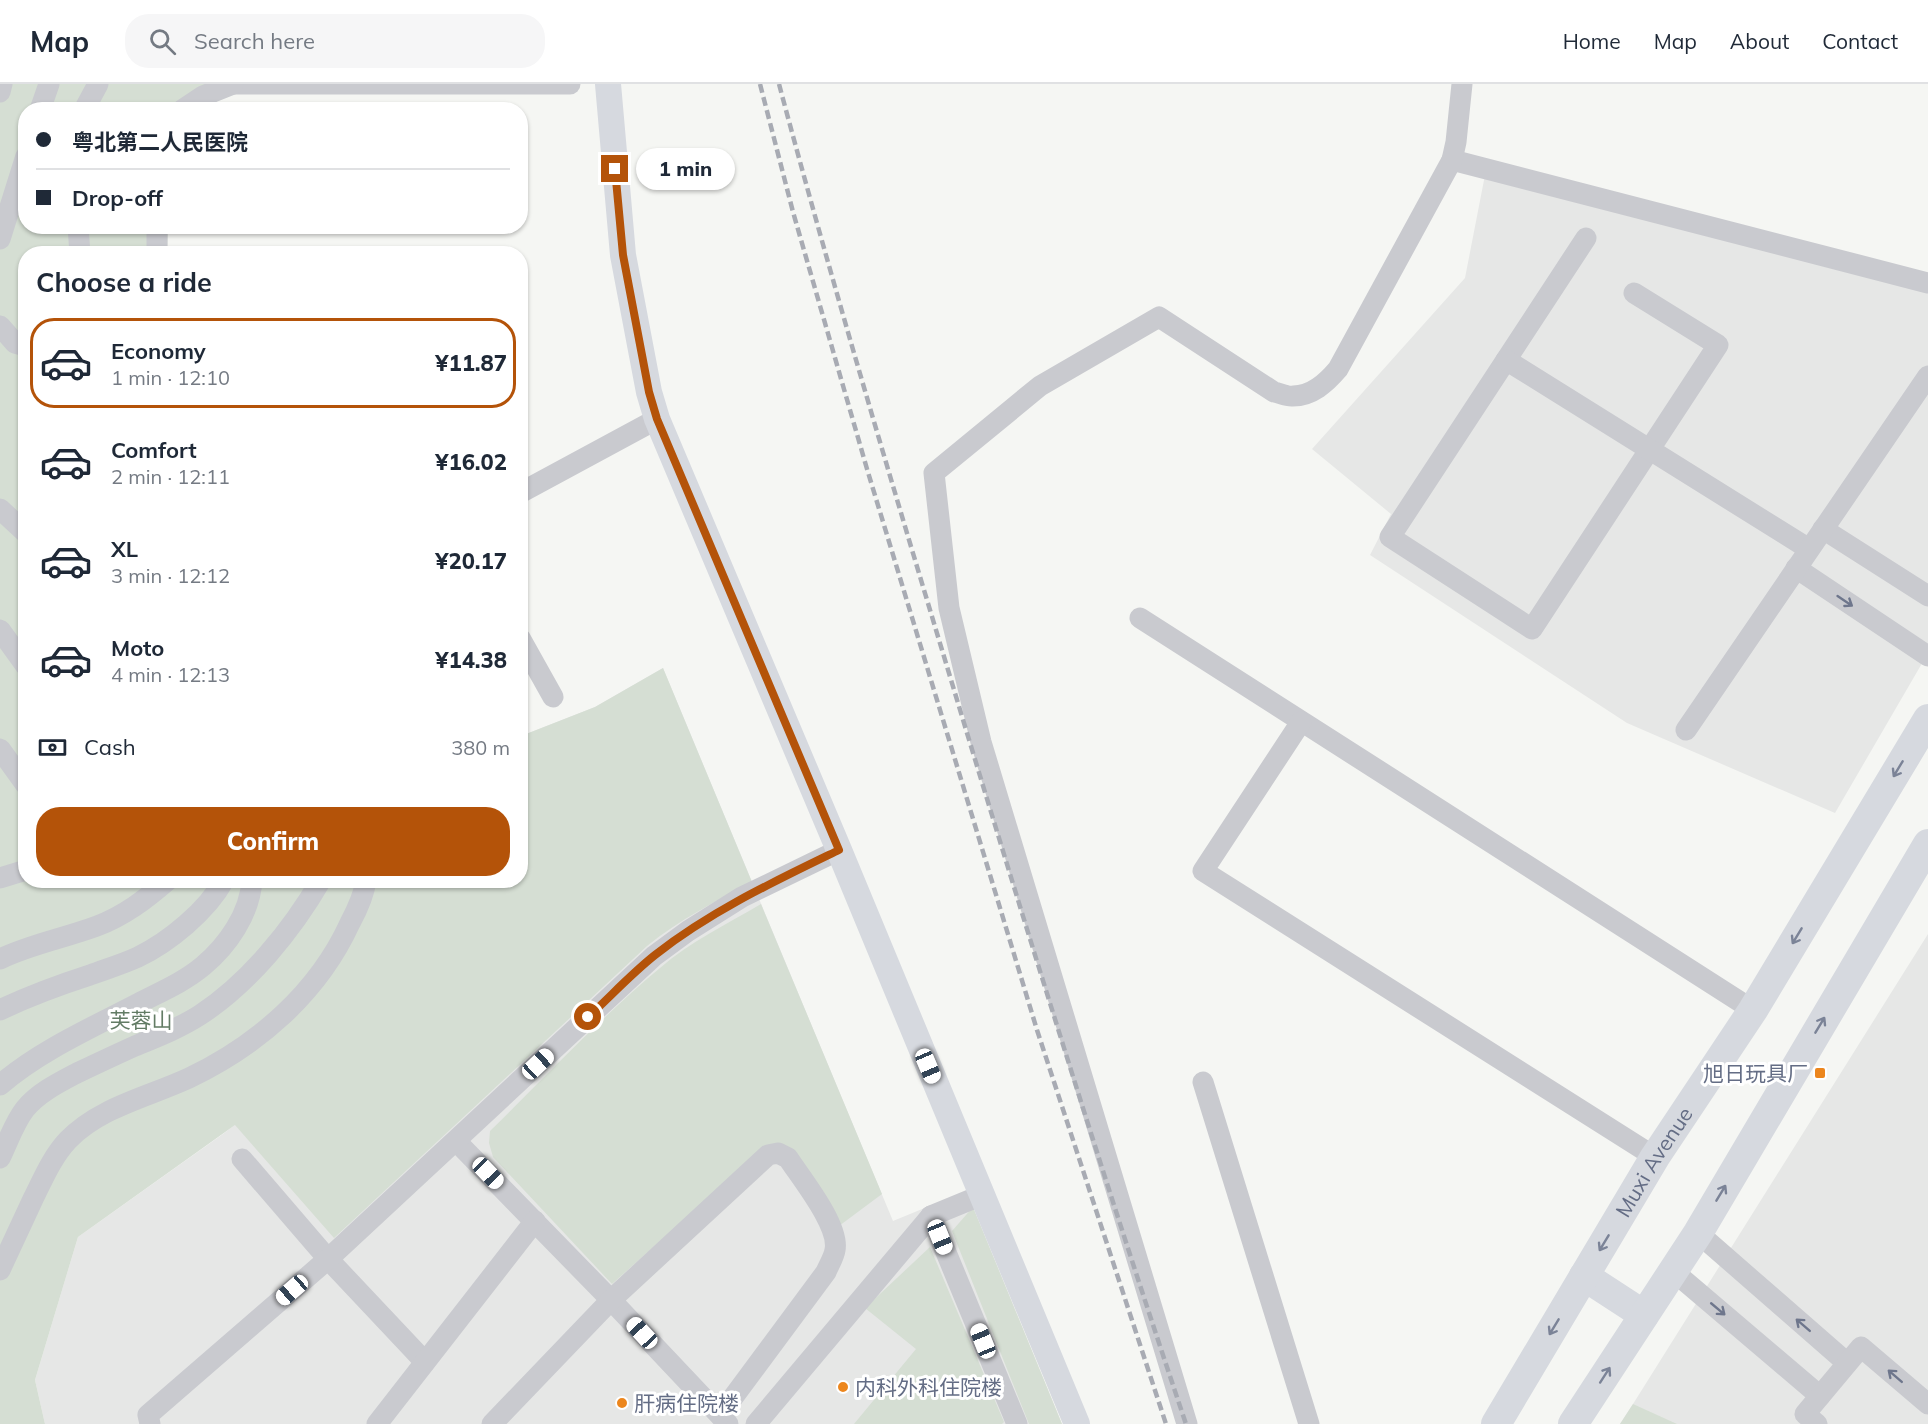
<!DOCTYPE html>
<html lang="en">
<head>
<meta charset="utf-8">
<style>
  :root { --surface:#fff; --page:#f6f6f7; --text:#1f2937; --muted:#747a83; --line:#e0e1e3; --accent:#b45309 }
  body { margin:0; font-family:Mulish,"Noto Sans SC",sans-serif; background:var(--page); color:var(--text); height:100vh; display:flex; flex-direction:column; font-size:22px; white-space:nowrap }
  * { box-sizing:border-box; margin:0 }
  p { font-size:20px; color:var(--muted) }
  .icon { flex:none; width:33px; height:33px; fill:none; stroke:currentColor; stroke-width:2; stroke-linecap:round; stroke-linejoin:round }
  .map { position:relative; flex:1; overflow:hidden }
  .details { position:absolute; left:18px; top:162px; width:510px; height:642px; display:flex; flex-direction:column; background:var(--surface); border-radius:24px; box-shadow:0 2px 4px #0004 }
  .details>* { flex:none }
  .guide { position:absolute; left:18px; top:18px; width:510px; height:132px; border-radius:24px; box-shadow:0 2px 4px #0004; display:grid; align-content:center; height:132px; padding:0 18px; background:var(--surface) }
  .end { position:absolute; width:27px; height:27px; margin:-14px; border:8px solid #b45309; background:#fff; box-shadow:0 0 0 3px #fff }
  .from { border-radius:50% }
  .bubble { position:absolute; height:42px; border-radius:21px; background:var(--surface); box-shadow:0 2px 4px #0004; font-size:20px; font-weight:800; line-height:42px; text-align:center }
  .car { position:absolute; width:18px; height:36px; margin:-18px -9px; border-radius:8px; box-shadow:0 0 4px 2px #0007; background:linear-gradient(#fff 24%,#345 0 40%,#fff 0 76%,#345 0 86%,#fff 0) }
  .guide b { display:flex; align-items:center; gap:21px; height:57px; font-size:22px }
  .guide b+b { border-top:2px solid var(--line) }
  .guide i { width:15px; height:15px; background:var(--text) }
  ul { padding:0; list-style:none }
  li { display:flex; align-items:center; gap:18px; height:90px; margin:0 12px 9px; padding:0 6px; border:3px solid transparent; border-radius:24px }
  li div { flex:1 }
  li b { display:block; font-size:22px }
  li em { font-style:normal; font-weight:800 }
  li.active { border-color:var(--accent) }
  li>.icon { width:54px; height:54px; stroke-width:1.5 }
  h2 { padding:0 18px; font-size:27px; line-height:72px }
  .pay { display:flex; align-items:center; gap:15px; height:66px; padding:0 18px; font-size:22px }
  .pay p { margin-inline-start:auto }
  .cta { display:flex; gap:12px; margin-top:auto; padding:12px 18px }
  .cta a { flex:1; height:69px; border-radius:24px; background:var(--accent); color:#fff; font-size:24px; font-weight:800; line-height:69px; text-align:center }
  header { display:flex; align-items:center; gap:36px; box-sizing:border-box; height:84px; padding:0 30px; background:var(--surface); border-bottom:2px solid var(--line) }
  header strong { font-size:28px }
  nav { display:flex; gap:33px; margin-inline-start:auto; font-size:21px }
  .search { width:420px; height:54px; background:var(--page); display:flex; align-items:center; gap:15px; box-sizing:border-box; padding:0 21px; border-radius:24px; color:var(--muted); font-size:22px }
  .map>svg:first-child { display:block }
</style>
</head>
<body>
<header>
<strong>Map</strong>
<div class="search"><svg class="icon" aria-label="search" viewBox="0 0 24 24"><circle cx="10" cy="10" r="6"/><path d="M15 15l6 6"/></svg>Search here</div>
<nav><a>Home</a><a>Map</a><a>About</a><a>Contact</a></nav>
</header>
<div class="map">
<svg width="1928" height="1340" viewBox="0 0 1928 1340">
  <rect width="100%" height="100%" fill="#f5f6f3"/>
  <g fill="#e6e7e6">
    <path d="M1485 91 1928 206V569L1835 729 1627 639 1370 471 1391 430 1312 365 1465 194Z"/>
    <path d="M663 584 893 1137 966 1107 1062 1340H45L35 1296 78 1153 223 1050 495 840 520 796 521 652 595 623Z"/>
    <path d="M1928 850V1340H1620L1633 1320Z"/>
  </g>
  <g fill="#d5ded3">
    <path d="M0 0H231L198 25 26 26V142L168 143 167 169 26 170V796H520L521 652 595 623 663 584 752 798C716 817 679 836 647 862L334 1154 235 1041 78 1153 35 1296 45 1340H0Z"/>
    <path d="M761 820 882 1110 839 1142 799 1075 762 1066 612 1200 493 1073 489 1059 490 1047C546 992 600 934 660 884 690 858 727 840 761 820Z"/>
    <path d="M973 1123 1062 1340H1029L952 1147Z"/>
    <path d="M930 1163 1004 1338 1002 1340H854L916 1265 865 1224Z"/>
    <path d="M1633 1320 1677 1340H1620Z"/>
  </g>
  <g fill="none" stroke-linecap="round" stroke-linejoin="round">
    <g stroke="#c9cacf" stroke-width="21">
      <path d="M233 0H570"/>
      <path d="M0 8 2 0"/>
      <path d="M40 26 49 0"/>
      <path d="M84 26 98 0"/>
      <path d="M182 26 203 12 233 0"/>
      <path d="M1452 76 1928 199"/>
      <path d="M78 142 80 170"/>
      <path d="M157 142V170"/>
      <path d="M1586 154 1390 453 1532 545 1718 261 1634 209"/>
      <path d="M0 155 26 72"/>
      <path d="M0 242 15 259 26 262"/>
      <path d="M1506 276 1809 465"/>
      <path d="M520 409 657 335"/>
      <path d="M0 425 26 449"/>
      <path d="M1823 445 1928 512"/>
      <path d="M1796 484 1928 572"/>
      <path d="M1140 534 1753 926"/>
      <path d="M0 546 26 582"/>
      <path d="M520 554 553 613"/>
      <path d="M1301 638 1203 787 1655 1073"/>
      <path d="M1686 646 1928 292"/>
      <path d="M0 665 26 701"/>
      <path d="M0 794 26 786"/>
      <path d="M0 875C31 860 65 854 97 842 124 832 146 815 168 796"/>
      <path d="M0 926C29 912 59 901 90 891 106 885 123 880 138 873 169 858 207 827 224 796"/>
      <path d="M1203 998 1309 1340"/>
      <path d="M0 1001C39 967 93 943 139 919 160 908 184 898 203 882 227 862 250 830 252 796"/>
      <path d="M456 1057 611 1216 728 1340"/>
      <path d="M0 1074C8 1058 14 1039 25 1025 38 1009 58 999 77 989 96 980 115 971 135 962 157 953 180 944 200 931 249 899 292 846 321 796"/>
      <path d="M242 1075 328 1175 425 1278"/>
      <path d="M931 1132 1017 1340"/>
      <path d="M1698 1149 1847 1279"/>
      <path d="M0 1186C11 1162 22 1139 33 1115 43 1095 52 1073 68 1056 100 1023 148 1013 189 994 258 961 318 909 350 839 357 826 364 811 366 796"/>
      <path d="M1673 1187 1820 1312"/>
      <path d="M150 1340 148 1331 328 1175 654 872 688 847 742 813 839 766"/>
      <path d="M377 1340 535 1137"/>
      <path d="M492 1340 611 1216 768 1071 778 1069 788 1074C801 1094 840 1142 835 1166 834 1173 829 1181 826 1188L720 1331"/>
      <path d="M756 1340 931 1132 982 1111"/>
      <path d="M1187 1340 981 658 949 524 934 389 1040 302 1159 233 1274 308C1280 309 1287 313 1293 312 1312 312 1326 299 1338 285L1452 76 1456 58 1462 0"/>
      <path d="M1817 1340 1805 1330 1861 1263 1928 1320"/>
    </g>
    <path stroke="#d6d9df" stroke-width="26" d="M608 0 623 171 649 308 657 335 839 766 1077 1340"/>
    <g stroke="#d6d9df" stroke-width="30">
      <path d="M1584 1192 1644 1231"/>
      <path id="s1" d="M1496 1340 1655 1073 1753 926 1928 635"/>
      <path d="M1573 1340 1698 1149 1928 760"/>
    </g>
    <g stroke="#a8abb3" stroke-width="4.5" stroke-dasharray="9 4.5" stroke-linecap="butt">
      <path d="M760 0 793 128 867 385 1037 946 1166 1340"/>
      <path d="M779 0C837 218 902 433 967 649 1037 880 1109 1111 1186 1340"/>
    </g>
  </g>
  <defs><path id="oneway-shaft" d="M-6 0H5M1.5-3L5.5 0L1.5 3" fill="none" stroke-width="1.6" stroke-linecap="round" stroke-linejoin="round" transform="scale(1.5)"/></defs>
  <g stroke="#6e768c">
    <use href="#oneway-shaft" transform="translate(1845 517) rotate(34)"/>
    <use href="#oneway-shaft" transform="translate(1718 1225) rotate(40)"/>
    <use href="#oneway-shaft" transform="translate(1803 1241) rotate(-139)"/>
    <use href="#oneway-shaft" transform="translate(1895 1292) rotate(-139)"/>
  </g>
  <g stroke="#7b8397">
    <use href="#oneway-shaft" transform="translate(1898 685) rotate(121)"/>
    <use href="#oneway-shaft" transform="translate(1797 852) rotate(121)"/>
    <use href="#oneway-shaft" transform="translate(1820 941) rotate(-59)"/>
    <use href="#oneway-shaft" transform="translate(1721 1109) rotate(-59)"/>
    <use href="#oneway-shaft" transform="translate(1604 1159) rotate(121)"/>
    <use href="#oneway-shaft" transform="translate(1554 1243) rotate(121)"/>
    <use href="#oneway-shaft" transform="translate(1605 1291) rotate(-57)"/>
  </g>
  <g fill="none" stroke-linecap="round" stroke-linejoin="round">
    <path stroke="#b45309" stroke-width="8" d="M588 933C610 913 631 890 655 871 711 827 775 797 839 766L657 335 649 308 623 171 615 85"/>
  </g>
  <g fill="#ec861d" stroke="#fff" stroke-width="2">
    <rect x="1814" y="983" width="12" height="12" rx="3"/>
    <circle cx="843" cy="1303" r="6"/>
    <circle cx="622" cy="1319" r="6"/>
  </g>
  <g text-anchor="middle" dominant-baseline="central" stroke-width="6" stroke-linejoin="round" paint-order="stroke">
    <g font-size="21" fill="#637c65" stroke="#fff">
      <text x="141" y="936">芙蓉山</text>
    </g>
    <g font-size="21" fill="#646d85" stroke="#fff" text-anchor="start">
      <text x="1808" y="989" text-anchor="end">旭日玩具厂</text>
      <text x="855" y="1303">内科外科住院楼</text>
      <text x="634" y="1319">肝病住院楼</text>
    </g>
    <g font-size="21" fill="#646d85" stroke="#fff">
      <text stroke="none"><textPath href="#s1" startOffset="306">Muxi Avenue</textPath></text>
    </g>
  </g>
</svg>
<i class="end from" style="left:588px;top:933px"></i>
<i class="end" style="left:615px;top:85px"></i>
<div class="bubble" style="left:636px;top:64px;width:99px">1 min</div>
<i class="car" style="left:538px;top:980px;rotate:47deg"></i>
<i class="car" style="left:928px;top:982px;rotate:157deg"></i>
<i class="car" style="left:488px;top:1089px;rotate:136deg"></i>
<i class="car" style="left:940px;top:1153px;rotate:158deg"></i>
<i class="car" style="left:292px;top:1206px;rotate:229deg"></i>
<i class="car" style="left:642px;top:1249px;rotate:317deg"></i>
<i class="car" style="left:983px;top:1257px;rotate:338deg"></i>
<div class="guide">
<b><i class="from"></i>粤北第二人民医院</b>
<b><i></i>Drop-off</b>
</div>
<section class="details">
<h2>Choose a ride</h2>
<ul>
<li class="active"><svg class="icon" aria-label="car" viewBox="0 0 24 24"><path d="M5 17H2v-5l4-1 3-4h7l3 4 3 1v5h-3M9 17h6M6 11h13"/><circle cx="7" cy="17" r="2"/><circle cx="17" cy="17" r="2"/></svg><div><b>Economy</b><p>1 min · 12:10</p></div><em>¥11.87</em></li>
<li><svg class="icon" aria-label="car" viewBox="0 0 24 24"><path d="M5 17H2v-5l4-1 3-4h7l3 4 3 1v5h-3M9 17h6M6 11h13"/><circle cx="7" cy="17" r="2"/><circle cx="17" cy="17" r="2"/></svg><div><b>Comfort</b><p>2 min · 12:11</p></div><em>¥16.02</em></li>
<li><svg class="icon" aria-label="car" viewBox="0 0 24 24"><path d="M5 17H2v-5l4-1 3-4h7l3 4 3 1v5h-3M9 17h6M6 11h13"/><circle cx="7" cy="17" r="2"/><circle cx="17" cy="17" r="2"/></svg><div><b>XL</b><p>3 min · 12:12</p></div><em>¥20.17</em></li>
<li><svg class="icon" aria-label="car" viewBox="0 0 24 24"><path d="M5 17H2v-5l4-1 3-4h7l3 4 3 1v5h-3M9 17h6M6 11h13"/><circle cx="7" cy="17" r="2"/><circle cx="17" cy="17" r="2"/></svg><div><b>Moto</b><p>4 min · 12:13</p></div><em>¥14.38</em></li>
</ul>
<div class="pay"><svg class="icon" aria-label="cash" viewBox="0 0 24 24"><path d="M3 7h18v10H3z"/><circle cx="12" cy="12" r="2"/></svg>Cash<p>380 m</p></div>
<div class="cta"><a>Confirm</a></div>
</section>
</div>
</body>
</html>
